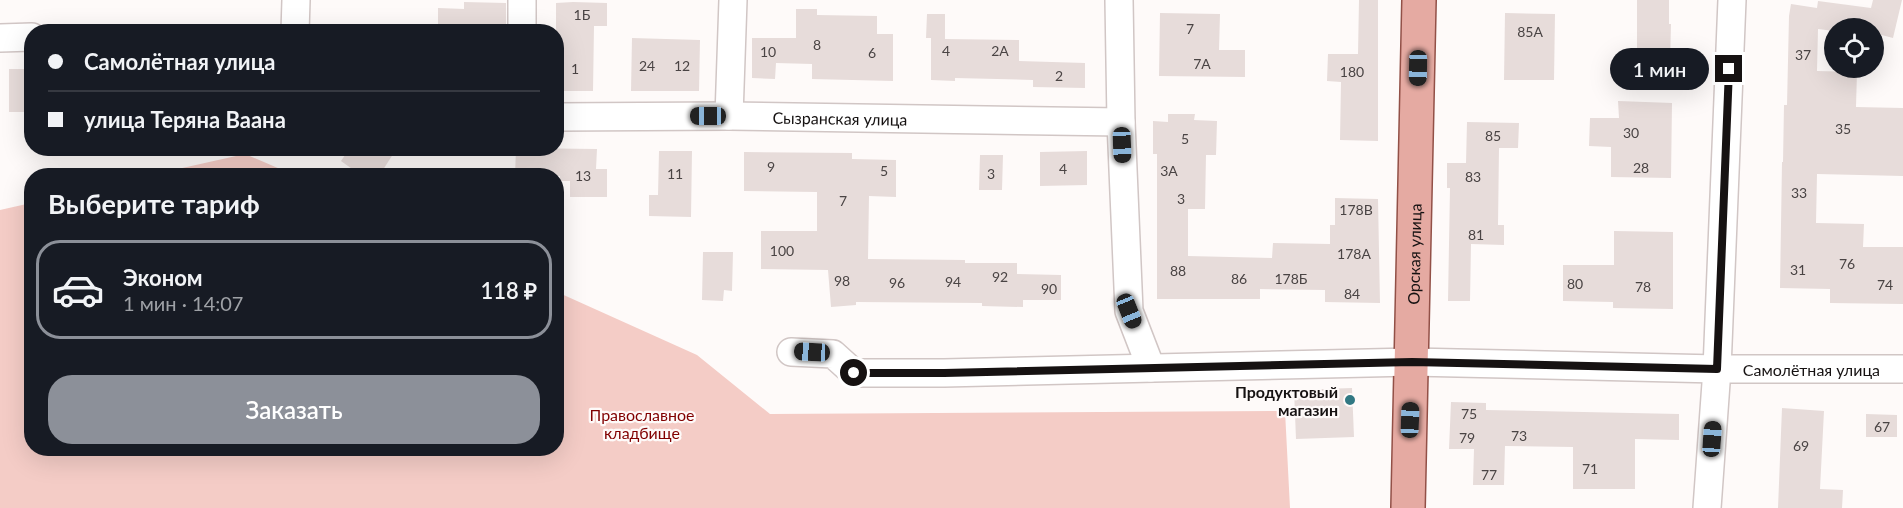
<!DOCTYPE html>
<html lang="ru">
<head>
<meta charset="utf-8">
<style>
  :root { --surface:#171b24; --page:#20242c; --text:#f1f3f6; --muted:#9ea1a6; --line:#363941; --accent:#8c9099 }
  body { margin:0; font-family:Lato,sans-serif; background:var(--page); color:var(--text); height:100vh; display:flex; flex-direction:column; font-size:22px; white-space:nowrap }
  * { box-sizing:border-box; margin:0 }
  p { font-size:20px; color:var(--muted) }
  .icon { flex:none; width:33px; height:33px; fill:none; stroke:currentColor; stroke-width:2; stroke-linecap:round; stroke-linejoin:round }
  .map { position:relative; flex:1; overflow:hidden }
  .sheet { position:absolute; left:24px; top:168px; width:540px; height:288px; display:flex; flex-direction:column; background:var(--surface); border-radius:24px; box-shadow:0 6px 24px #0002 }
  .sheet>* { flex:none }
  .top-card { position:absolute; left:24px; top:24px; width:540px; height:132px; border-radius:24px; box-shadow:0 6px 24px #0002; display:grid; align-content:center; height:132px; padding:0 24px; background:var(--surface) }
  .tools { position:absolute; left:1824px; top:18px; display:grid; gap:12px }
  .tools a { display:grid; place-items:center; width:60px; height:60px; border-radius:50%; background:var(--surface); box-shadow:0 6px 24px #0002; font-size:30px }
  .end { position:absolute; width:27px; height:27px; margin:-14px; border:8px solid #161212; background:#fff; box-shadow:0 0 0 3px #fff }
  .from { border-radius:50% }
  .bubble { position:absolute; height:42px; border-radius:21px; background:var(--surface); box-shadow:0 6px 24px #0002; font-size:20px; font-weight:600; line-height:42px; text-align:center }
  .car { position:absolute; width:18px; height:36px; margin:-18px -9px; border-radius:8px; box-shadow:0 0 4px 2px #0007; background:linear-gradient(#222 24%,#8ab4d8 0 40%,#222 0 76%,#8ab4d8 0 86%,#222 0) }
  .top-card b { display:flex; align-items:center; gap:21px; height:57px; font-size:22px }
  .top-card b+b { border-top:2px solid var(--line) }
  .top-card i { width:15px; height:15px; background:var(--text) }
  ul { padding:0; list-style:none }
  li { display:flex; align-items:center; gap:18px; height:99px; margin:0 12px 9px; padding:0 12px; border:3px solid var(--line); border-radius:24px }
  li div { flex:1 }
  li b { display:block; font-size:22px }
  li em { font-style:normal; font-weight:600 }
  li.active { border-color:var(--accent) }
  li>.icon { width:54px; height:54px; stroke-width:1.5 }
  h2 { padding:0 24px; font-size:27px; line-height:72px }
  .action { display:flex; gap:12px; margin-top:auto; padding:12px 24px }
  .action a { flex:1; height:69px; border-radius:24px; background:var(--accent); color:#fff; font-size:24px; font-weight:600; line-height:69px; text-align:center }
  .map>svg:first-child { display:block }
</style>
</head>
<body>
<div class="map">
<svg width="1903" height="508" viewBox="0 0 1903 508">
  <rect width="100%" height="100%" fill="#fefaf9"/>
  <g fill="#f4ccc6">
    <path d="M245 154 294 175H151Z"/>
    <path d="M31 203 32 448H556L557 292 697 355 770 414 1285 411 1290 508H0V210Z"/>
  </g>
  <g fill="#e7dcda">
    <path d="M1359 0H1378V141L1340 140 1341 82 1327 81 1328 54H1358Z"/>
    <path d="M1637 0H1669V24H1671L1670 65 1637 64Z"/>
    <path d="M1873 0H1902L1893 38 1874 33V28H1834V31L1818 29 1817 71 1857 72 1856 107 1903 108V176L1817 174 1816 223 1864 224 1863 247H1903V304L1830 303V289L1780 288 1782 162H1783L1784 105H1787L1789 16 1791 4 1817 8 1818 1 1871 8Z"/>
    <path d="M464 2 506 3V30L438 29V8L464 9Z"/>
    <path d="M573 2 607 3V26H594L593 91H556V3Z"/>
    <path d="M796 9H817V15L877 16V34H893V81L812 79V64L776 63 775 79 752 78V38H796Z"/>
    <path d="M1160 13 1220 14 1219 50H1245V77L1159 76Z"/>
    <path d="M1505 13 1555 14 1554 80H1504Z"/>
    <path d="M927 14H945V39L1019 40V61L1085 63V88L1033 87V80L955 78V81L931 80V38H939H926Z"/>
    <path d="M632 38 700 40 699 91H631Z"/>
    <rect x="9" y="69" width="23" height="43"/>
    <path d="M1618 101 1672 103 1671 178 1611 177V147L1589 146 1590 118H1619Z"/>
    <path d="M1168 114H1195L1194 120 1217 121 1216 155H1206L1205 209H1188V256L1272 258 1273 243 1330 244V225H1335V198L1378 199 1380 303 1325 302V290L1260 289V299H1157V154H1153V121L1168 122Z"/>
    <path d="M1467 122 1519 123 1518 148H1499L1498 225H1504V245L1471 244 1470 301H1448L1450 188H1447V163H1466Z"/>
    <path d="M350 148H397L379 176H362L341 161Z"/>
    <path d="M516 148 597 149 596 169H607V197H570V181H560V176H515Z"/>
    <path d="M659 151H692L691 217 649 216V195H658Z"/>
    <path d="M1087 151V185L1040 186V152Z"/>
    <path d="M744 152 852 153V159L896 160V197L869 196 868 259 965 260V263H1017V274L1061 275V300H1023V307L982 306V303L856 302V305L831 307 828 270 761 269V231H817V192L744 191Z"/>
    <path d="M980 155H1003L1002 190H979Z"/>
    <path d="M1614 231 1673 232V309L1613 308V302L1563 301V265H1614Z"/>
    <path d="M703 252H733L732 291 724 290 723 301 702 300Z"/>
    <path d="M1352 388 1354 437 1296 439 1294 390Z"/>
    <path d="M1451 402 1486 403V410L1679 414V440L1635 439V489H1573V447L1505 446 1504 485H1473L1474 449H1449Z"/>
    <path d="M1782 408 1824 411 1820 489 1843 490 1842 508H1778Z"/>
    <path d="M1866 414 1897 415V437H1866Z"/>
  </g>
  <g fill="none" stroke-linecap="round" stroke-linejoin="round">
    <defs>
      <g id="minor">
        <path d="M1119 0 1121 122 1129 311 1151 368"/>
        <path d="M295 32 296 0"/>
        <path d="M522 32V0"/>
        <path d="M0 38 32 37"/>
        <path d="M729 116 733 0"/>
        <path id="s1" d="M556 117 729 116 1121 122"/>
        <path id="s2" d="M791 352 833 354 854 373H944L1412 362 1717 369H1903"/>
        <path d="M1707 508 1717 369 1732 0"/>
      </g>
      <g id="major">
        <path id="s3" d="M1408 508 1419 0"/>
      </g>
    </defs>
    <use href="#minor" stroke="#d1c6c5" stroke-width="30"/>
    <use href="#major" stroke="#925047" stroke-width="36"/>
    <use href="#minor" stroke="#fff" stroke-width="27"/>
    <use href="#major" stroke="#e5aaa2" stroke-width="33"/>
  </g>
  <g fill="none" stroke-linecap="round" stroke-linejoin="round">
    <path stroke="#161212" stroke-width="8" d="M854 373H944L1412 362 1717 369 1729 69"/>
  </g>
  <circle fill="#317883" stroke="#fefaf9" stroke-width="2" cx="1350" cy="400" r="6"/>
  <g text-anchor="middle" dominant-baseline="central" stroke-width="4.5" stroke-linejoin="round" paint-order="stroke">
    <g font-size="14" fill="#4a4444">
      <text x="582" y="14">1Б</text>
      <text x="1190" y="28">7</text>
      <text x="1530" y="31">85А</text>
      <text x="817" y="44">8</text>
      <text x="946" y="50">4</text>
      <text x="1000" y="50">2А</text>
      <text x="768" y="51">10</text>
      <text x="872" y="52">6</text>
      <text x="1803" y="54">37</text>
      <text x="1202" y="63">7А</text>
      <text x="647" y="65">24</text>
      <text x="682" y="65">12</text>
      <text x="575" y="68">1</text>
      <text x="1352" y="71">180</text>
      <text x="1059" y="75">2</text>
      <text x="1843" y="128">35</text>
      <text x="1631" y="132">30</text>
      <text x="1493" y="135">85</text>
      <text x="1185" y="138">5</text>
      <text x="771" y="166">9</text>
      <text x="1641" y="167">28</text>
      <text x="1063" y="168">4</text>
      <text x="884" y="170">5</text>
      <text x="1169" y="170">3А</text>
      <text x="675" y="173">11</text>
      <text x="991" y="173">3</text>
      <text x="583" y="175">13</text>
      <text x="1473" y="176">83</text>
      <text x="1799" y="192">33</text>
      <text x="1181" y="198">3</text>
      <text x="843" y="200">7</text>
      <text x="1356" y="209">178В</text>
      <text x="1476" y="234">81</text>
      <text x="782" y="250">100</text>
      <text x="1354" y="253">178А</text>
      <text x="1847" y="263">76</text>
      <text x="1798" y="269">31</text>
      <text x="1178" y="270">88</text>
      <text x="1000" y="276">92</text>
      <text x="1239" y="278">86</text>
      <text x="1291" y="278">178Б</text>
      <text x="842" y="280">98</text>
      <text x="953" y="281">94</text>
      <text x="897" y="282">96</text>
      <text x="1575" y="283">80</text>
      <text x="1885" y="284">74</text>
      <text x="1643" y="286">78</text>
      <text x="1049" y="288">90</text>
      <text x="1352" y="293">84</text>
      <text x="1469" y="413">75</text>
      <text x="1882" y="426">67</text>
      <text x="1519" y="435">73</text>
      <text x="1467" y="437">79</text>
      <text x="1801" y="445">69</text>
      <text x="1590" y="468">71</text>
      <text x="1489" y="474">77</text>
    </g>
    <g font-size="16" fill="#161212" stroke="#fefaf9">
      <text stroke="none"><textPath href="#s1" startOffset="284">Сызранская улица</textPath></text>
      <text stroke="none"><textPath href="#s3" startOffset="254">Орская улица</textPath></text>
      <text stroke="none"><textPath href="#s2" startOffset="1028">Самолётная улица</textPath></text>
    </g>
    <g font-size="16" font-weight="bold" fill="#161212" stroke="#fefaf9" text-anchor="end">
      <text x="1338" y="391">Продуктовый<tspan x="1338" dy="18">магазин</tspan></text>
    </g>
    <g font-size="16" fill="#810000" stroke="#fefaf9">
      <text x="642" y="414">Православное<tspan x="642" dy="18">кладбище</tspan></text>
    </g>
  </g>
</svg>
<div class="tools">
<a><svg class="icon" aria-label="locate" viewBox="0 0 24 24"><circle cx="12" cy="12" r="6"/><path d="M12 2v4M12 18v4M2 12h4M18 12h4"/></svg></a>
</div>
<i class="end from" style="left:854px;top:373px"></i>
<i class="end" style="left:1729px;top:69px"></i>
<div class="bubble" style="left:1610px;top:48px;width:99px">1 мин</div>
<i class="car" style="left:1418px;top:68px;rotate:181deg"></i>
<i class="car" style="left:708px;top:116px;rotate:270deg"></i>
<i class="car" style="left:1122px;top:145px;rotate:178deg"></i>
<i class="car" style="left:1129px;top:311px;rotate:158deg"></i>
<i class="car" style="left:812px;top:352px;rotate:273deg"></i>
<i class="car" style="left:1410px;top:420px;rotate:2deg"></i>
<i class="car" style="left:1712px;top:439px;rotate:4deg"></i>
<div class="top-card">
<b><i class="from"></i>Самолётная улица</b>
<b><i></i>улица Теряна Ваана</b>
</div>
<section class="sheet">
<h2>Выберите тариф</h2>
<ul>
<li class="active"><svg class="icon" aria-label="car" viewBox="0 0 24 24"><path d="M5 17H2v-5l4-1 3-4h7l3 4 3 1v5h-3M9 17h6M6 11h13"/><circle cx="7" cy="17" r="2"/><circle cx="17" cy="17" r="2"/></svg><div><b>Эконом</b><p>1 мин · 14:07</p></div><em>118 ₽</em></li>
</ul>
<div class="action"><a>Заказать</a></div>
</section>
</div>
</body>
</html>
